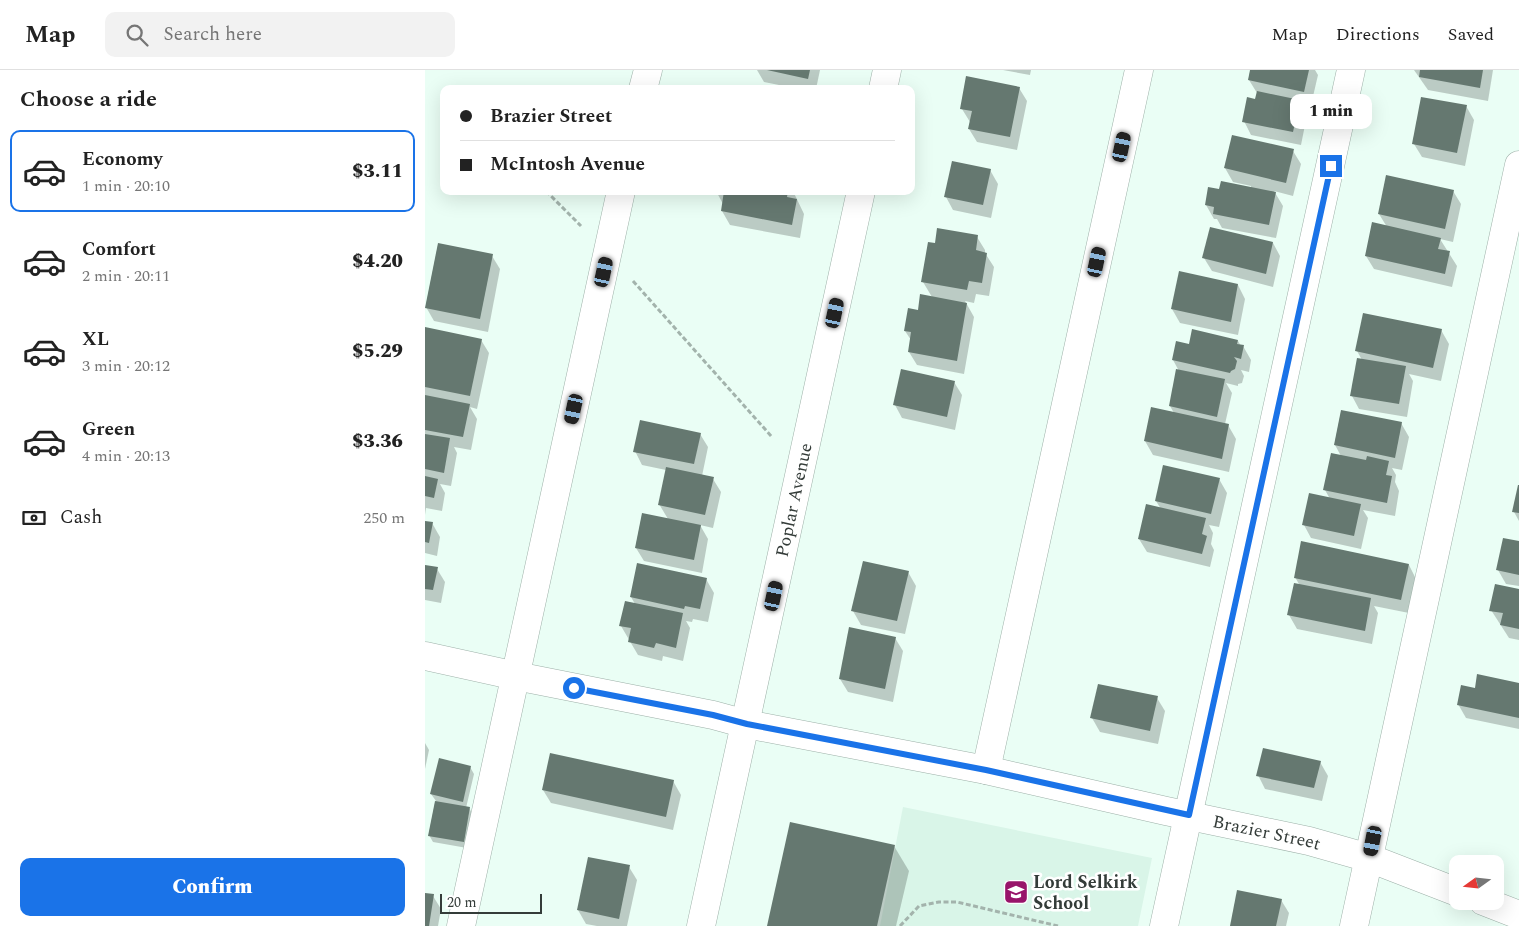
<!DOCTYPE html>
<html lang="en">
<head>
<meta charset="utf-8">
<style>
  :root { --surface:#fff; --page:#f2f2f2; --text:#222; --muted:#767676; --line:#e0e0e0; --accent:#1a73e8 }
  body { margin:0; font-family:Spectral,serif; background:var(--page); color:var(--text); height:100vh; display:flex; flex-direction:column; font-size:19px; white-space:nowrap }
  * { box-sizing:border-box; margin:0 }
  p { font-size:16px; color:var(--muted) }
  .icon { flex:none; width:28px; height:28px; fill:none; stroke:currentColor; stroke-width:2; stroke-linecap:round; stroke-linejoin:round }
  .map { position:relative; flex:1; overflow:hidden }
  .panel { display:flex; flex-direction:column; background:var(--surface); width:425px }
  .panel>* { flex:none }
  .banner { position:absolute; left:15px; top:15px; width:475px; height:110px; border-radius:10px; box-shadow:0 5px 20px #0002; display:grid; align-content:center; height:110px; padding:0 20px; background:var(--surface) }
  .needle { width:32px; rotate:255deg }
  .buttons { position:absolute; left:1024px; top:785px; display:grid; gap:10px }
  .buttons a { display:grid; place-items:center; width:55px; height:55px; border-radius:10px; background:var(--surface); box-shadow:0 5px 20px #0002; font-size:25px }
  .scale { position:absolute; left:15px; bottom:12px; width:102px; box-sizing:border-box; padding-left:5px; border:2px solid #343c39; border-top:0; font-size:14px; line-height:18px; white-space:nowrap; color:#343c39; -webkit-text-stroke:4px #fff; paint-order:stroke }
  .end { position:absolute; width:22px; height:22px; margin:-11px; border:6px solid #1a73e8; background:#fff; box-shadow:0 0 0 2px #fff }
  .from { border-radius:50% }
  .bubble { position:absolute; height:35px; border-radius:10px; background:var(--surface); box-shadow:0 5px 20px #0002; font-size:16px; font-weight:800; line-height:35px; text-align:center }
  .car { position:absolute; width:15px; height:30px; margin:-15px -8px; border-radius:6px; box-shadow:0 0 4px 1px #0007; background:linear-gradient(#222 24%,#8ab4d8 0 40%,#222 0 76%,#8ab4d8 0 86%,#222 0) }
  .banner b { display:flex; align-items:center; gap:18px; height:48px; font-size:19px }
  .banner b+b { border-top:1px solid var(--line) }
  .banner i { width:12px; height:12px; background:var(--text) }
  ul { padding:0; list-style:none }
  li { display:flex; align-items:center; gap:15px; height:82px; margin:0 10px 8px; padding:0 10px; border:2px solid transparent; border-radius:10px }
  li div { flex:1 }
  li b { display:block; font-size:19px }
  li em { font-style:normal; font-weight:800 }
  li.selected { border-color:var(--accent) }
  li>.icon { width:45px; height:45px; stroke-width:1.5 }
  h2 { padding:0 20px; font-size:22px; line-height:60px }
  .pay { display:flex; align-items:center; gap:12px; height:55px; padding:0 20px; font-size:19px }
  .pay p { margin-inline-start:auto }
  .action { display:flex; gap:10px; margin-top:auto; padding:10px 20px }
  .action a { flex:1; height:58px; border-radius:10px; background:var(--accent); color:#fff; font-size:20px; font-weight:800; line-height:58px; text-align:center }
  header { display:flex; align-items:center; gap:30px; box-sizing:border-box; height:70px; padding:0 25px; background:var(--surface); border-bottom:1px solid var(--line) }
  header strong { font-size:24px }
  nav { display:flex; gap:28px; margin-inline-start:auto; font-size:18px }
  .search { width:350px; height:45px; background:var(--page); display:flex; align-items:center; gap:12px; box-sizing:border-box; padding:0 18px; border-radius:10px; color:var(--muted); font-size:19px }
  main { display:flex; flex:1; min-height:0 }
  .map>svg:first-child { display:block }
</style>
</head>
<body>
<header>
<strong>Map</strong>
<div class="search"><svg class="icon" aria-label="search" viewBox="0 0 24 24"><circle cx="10" cy="10" r="6"/><path d="M15 15l6 6"/></svg>Search here</div>
<nav><a>Map</a><a>Directions</a><a>Saved</a></nav>
</header>
<main>
<section class="panel">
<h2>Choose a ride</h2>
<ul>
<li class="selected"><svg class="icon" aria-label="car" viewBox="0 0 24 24"><path d="M5 17H2v-5l4-1 3-4h7l3 4 3 1v5h-3M9 17h6M6 11h13"/><circle cx="7" cy="17" r="2"/><circle cx="17" cy="17" r="2"/></svg><div><b>Economy</b><p>1 min · 20:10</p></div><em>$3.11</em></li>
<li><svg class="icon" aria-label="car" viewBox="0 0 24 24"><path d="M5 17H2v-5l4-1 3-4h7l3 4 3 1v5h-3M9 17h6M6 11h13"/><circle cx="7" cy="17" r="2"/><circle cx="17" cy="17" r="2"/></svg><div><b>Comfort</b><p>2 min · 20:11</p></div><em>$4.20</em></li>
<li><svg class="icon" aria-label="car" viewBox="0 0 24 24"><path d="M5 17H2v-5l4-1 3-4h7l3 4 3 1v5h-3M9 17h6M6 11h13"/><circle cx="7" cy="17" r="2"/><circle cx="17" cy="17" r="2"/></svg><div><b>XL</b><p>3 min · 20:12</p></div><em>$5.29</em></li>
<li><svg class="icon" aria-label="car" viewBox="0 0 24 24"><path d="M5 17H2v-5l4-1 3-4h7l3 4 3 1v5h-3M9 17h6M6 11h13"/><circle cx="7" cy="17" r="2"/><circle cx="17" cy="17" r="2"/></svg><div><b>Green</b><p>4 min · 20:13</p></div><em>$3.36</em></li>
</ul>
<div class="pay"><svg class="icon" aria-label="cash" viewBox="0 0 24 24"><path d="M3 7h18v10H3z"/><circle cx="12" cy="12" r="2"/></svg>Cash<p>250 m</p></div>
<div class="action"><a>Confirm</a></div>
</section>
<div class="map">
<svg width="1094" height="856" viewBox="0 0 1094 856">
  <rect width="100%" height="100%" fill="#eafef5"/>
  <path fill="#d9f5e8" d="M478 737 727 788 713 856H455Z"/>
  <g fill="#0003">
    <path d="M332 0H395L391 19H374L339 12Z"/>
    <path d="M578 0H606L605 5Z"/>
    <path d="M826 0H890L893 5 886 35 875 33 882 45 876 75 826 65 819 51 831 31 832 23 824 10Z"/>
    <path d="M989 0H1068L1063 31 1003 20Z"/>
    <path d="M594 18 602 31 592 80 552 72 544 59 545 52 537 39Z"/>
    <path d="M1041 36 1049 50 1040 96 997 87 989 74Z"/>
    <path d="M868 81 876 94 868 126 849 121 858 136 851 168 797 158 792 149H789L781 135 795 121 826 118V116L808 112 800 98Z"/>
    <path d="M565 100 573 114 566 148 528 140 521 127Z"/>
    <path d="M291 121H368L379 144 375 168 305 155 297 141 298 134Z"/>
    <path d="M1028 121 1036 134 1028 172 1015 169 1032 196 1027 217 949 199 941 186 962 157 954 144Z"/>
    <path d="M552 167 560 180V183L569 197 564 226 551 224 549 233 540 231 549 247 539 304 492 295 484 282 486 270 480 261 494 241 507 227 498 212 511 174Z"/>
    <path d="M848 173 855 186 848 217 787 201 779 188Z"/>
    <path d="M67 186 75 199 63 262 9 251 1 237Z"/>
    <path d="M755 203 813 215 820 229 813 265 755 253 747 239Z"/>
    <path d="M1016 260 1024 274 1016 311 984 304 988 311 982 347 934 339 927 326 937 290 932 281Z"/>
    <path d="M0 263 56 270 64 283 52 339 45 337 52 349 46 380 29 377 32 383 26 416 15 414 20 423 17 441 1 438 0 445Z"/>
    <path d="M813 271 816 276H818L826 290 824 302 816 300 819 306 817 313 813 314V316L801 313 807 323 800 354 803 355 811 369 804 402 728 385 720 371 727 338 749 343 745 336 754 301 748 290 765 276Z"/>
    <path d="M529 312 537 325 530 360 477 348 470 335Z"/>
    <path d="M976 353 984 367 977 400 967 398 971 405 970 412 974 421 970 446 938 440 943 448 936 479 886 468 879 455 905 429 900 420 916 386 910 375Z"/>
    <path d="M275 364 283 377 277 406 288 409 296 422 288 458 275 455 283 469 277 503 219 491 211 478 243 449 234 434 241 400 217 395 210 381Z"/>
    <path d="M794 409 802 423 794 457 784 455 788 463 786 474 789 480 785 497 722 482 714 469 736 439 731 431Z"/>
    <path d="M1094 419V451L1089 442Z"/>
    <path d="M0 452 7 453 15 467 12 486 0 483Z"/>
    <path d="M1094 473V516L1081 514 1073 500Z"/>
    <path d="M984 495 991 509 984 543 949 536 953 543 947 574 872 559 864 545 875 516 870 507Z"/>
    <path d="M0 496 12 499 20 512 16 533 0 530Z"/>
    <path d="M483 502 491 516 480 564 436 555 428 541Z"/>
    <path d="M281 509 289 523 283 552 268 549 267 552 261 551 265 558 258 591 238 586 237 591 213 585 196 556 210 534 206 527Z"/>
    <path d="M1094 520V570L1084 568 1066 540Z"/>
    <path d="M470 568 478 581 468 632 423 622 415 609Z"/>
    <path d="M1094 614V659L1041 648 1033 634 1051 619Z"/>
    <path d="M732 628 740 641 733 674 675 662 667 648Z"/>
    <path d="M0 673 4 680 0 699Z"/>
    <path d="M895 692 903 706 897 731 840 719 833 705Z"/>
    <path d="M45 697 49 704 41 738H44L48 745 42 778 8 772 4 765 11 731 6 724Z"/>
    <path d="M248 711 256 725 248 760 126 733 118 720Z"/>
    <path d="M469 776 484 801 471 856H343Z"/>
    <path d="M204 797 212 810 202 856H172L161 854 153 840Z"/>
    <path d="M0 824 8 826 16 839 13 856H0Z"/>
    <path d="M856 830 864 843 861 856H807Z"/>
  </g>
  <g fill="#657870">
    <path d="M342 0H385L383 9Z"/>
    <path d="M825 0H884L879 22 823 10Z"/>
    <path d="M995 0H1058L1055 18 994 7Z"/>
    <path d="M541 6 595 17 585 67 543 59 547 41 535 39Z"/>
    <path d="M832 21 875 30 868 62 817 52 822 27 830 29Z"/>
    <path d="M996 27 1042 35 1032 83 987 74Z"/>
    <path d="M807 65 869 79 861 113 799 98Z"/>
    <path d="M527 91 566 99 558 135 519 127Z"/>
    <path d="M961 105 1029 120 1020 159 953 144Z"/>
    <path d="M796 111 851 122 844 155 788 144 789 137 780 135 783 117 794 119Z"/>
    <path d="M299 121H363L362 127 372 129 367 155 296 141Z"/>
    <path d="M947 152 1016 168 1013 179 1025 181 1020 204 940 186Z"/>
    <path d="M785 157 848 172 841 204 777 188Z"/>
    <path d="M512 158 553 165 551 180 562 183 557 213 544 211 542 220 496 212 503 172 510 173Z"/>
    <path d="M13 173 68 184 55 249 0 238Z"/>
    <path d="M754 201 813 214 806 252 746 239Z"/>
    <path d="M495 224 542 233 532 291 483 282 486 262 479 261 483 238 493 240Z"/>
    <path d="M938 243 1017 259 1008 298 930 281Z"/>
    <path d="M0 257 57 269 45 326 0 317Z"/>
    <path d="M767 259 813 270 812 274 819 275 816 289 809 287 812 291 810 299 806 301 805 303 747 290 751 271 764 274Z"/>
    <path d="M932 288 981 296 974 334 925 326Z"/>
    <path d="M476 299 530 311 522 347 468 335Z"/>
    <path d="M751 299 800 309 792 347 744 336Z"/>
    <path d="M0 325 45 334 38 367 0 360Z"/>
    <path d="M726 337 804 354 797 389 719 371Z"/>
    <path d="M916 340 977 352 970 388 909 375Z"/>
    <path d="M215 350 276 363 269 394 208 382Z"/>
    <path d="M0 364 25 368 19 403 0 399Z"/>
    <path d="M906 383 941 390 942 386 964 391 961 405 967 406 962 433 898 420Z"/>
    <path d="M738 395 795 408 786 444 730 431Z"/>
    <path d="M241 397 289 407 280 445 233 435Z"/>
    <path d="M0 406 13 409 9 428 0 426Z"/>
    <path d="M1093 415H1094V443L1087 442Z"/>
    <path d="M884 423 936 434 929 466 877 455Z"/>
    <path d="M721 434 781 448 777 464 782 466 777 484 713 469Z"/>
    <path d="M217 443 276 455 269 490 210 478Z"/>
    <path d="M0 451 8 452 4 473 0 472Z"/>
    <path d="M1078 468 1094 471V505L1071 500Z"/>
    <path d="M876 471 984 494 976 530 869 508Z"/>
    <path d="M438 491 484 501 472 551 426 541Z"/>
    <path d="M212 493 282 508 275 539 260 536 259 539 205 527Z"/>
    <path d="M0 495 13 497 8 520 0 519Z"/>
    <path d="M869 513 946 528 940 561 862 545Z"/>
    <path d="M1070 514 1094 519V559L1075 555 1078 543 1064 541Z"/>
    <path d="M200 531 258 543 251 578 231 573 229 578 203 572 206 558 194 556Z"/>
    <path d="M424 557 471 567 460 619 414 609Z"/>
    <path d="M1052 604 1094 613V648L1032 635 1036 615 1050 618Z"/>
    <path d="M673 614 733 626 725 661 665 648Z"/>
    <path d="M838 678 896 691 889 718 831 706Z"/>
    <path d="M125 683 249 710 241 747 117 720Z"/>
    <path d="M14 688 46 696 38 732 5 724Z"/>
    <path d="M10 731 45 737 39 772 3 766Z"/>
    <path d="M365 752 470 775 452 856H342Z"/>
    <path d="M163 787 205 795 194 849 152 840Z"/>
    <path d="M812 820 857 829 851 856H805Z"/>
    <path d="M0 823 9 824 4 856H0Z"/>
  </g>
  <g fill="none" stroke-linecap="round" stroke-linejoin="round">
    <defs>
      <g id="minor">
        <path d="M218 19 223 0"/>
        <path d="M458 19 462 0"/>
        <path id="s1" d="M0 586 91 606 288 645 321 654 561 700 741 741 884 771 944 788 1032 822"/>
        <path d="M561 700 714 0"/>
        <path d="M1058 831 1094 845"/>
        <path d="M36 856 196 121"/>
        <path id="s2" d="M276 856 436 121"/>
        <path d="M739 856 926 0"/>
        <path d="M929 856 1094 95"/>
      </g>
    </defs>
    <use href="#minor" stroke="#9db0a8" stroke-width="29"/>
    <g stroke="#a3b3ac" stroke-width="3" stroke-dasharray="5 2.5" stroke-linecap="butt">
      <path d="M121 121 156 156"/>
      <path d="M208 211 347 367"/>
      <path d="M475 856 494 836 514 832H532L633 856"/>
    </g>
    <use href="#minor" stroke="#fff" stroke-width="28"/>
  </g>
  <g fill="none" stroke-linecap="round" stroke-linejoin="round">
    <path stroke="#1a73e8" stroke-width="6" d="M149 618 288 645 322 654 561 700 764 745 906 96"/>
  </g>
  <defs>
    <symbol id="school-square" viewBox="-11 -11 22 22"><rect x="-9" y="-9" width="18" height="18" rx="4" fill="#98146a" stroke="#fff"/><path d="M0-5L7-2L0 1L-7-2ZM-4 1L0 2.5L4 1V4Q0 6-4 4Z" fill="#fff"/></symbol>
  </defs>
  <g fill-rule="evenodd">
    <use href="#school-square" x="577" y="808" width="28" height="28"/>
  </g>
  <g text-anchor="middle" dominant-baseline="central" stroke-width="5" stroke-linejoin="round" paint-order="stroke">
    <g font-size="18" fill="#343c39" stroke="#fff">
      <text stroke="none"><textPath href="#s2" startOffset="436">Poplar Avenue</textPath></text>
      <text stroke="none"><textPath href="#s1" startOffset="860">Brazier Street</textPath></text>
    </g>
    <g font-size="18" font-weight="bold" fill="#343c39" stroke="#fff" text-anchor="start">
      <text x="608" y="812">Lord Selkirk<tspan x="608" dy="21">School</tspan></text>
    </g>
  </g>
</svg>
<div class="buttons">
<a><svg class="needle" viewBox="-14 -14 28 28"><path d="M0-13l5 13h-10z" fill="#e53935"/><path d="M0 13l5-13h-10z" fill="#767676"/></svg></a>
</div>
<div class="scale">20 m</div>
<i class="end from" style="left:149px;top:618px"></i>
<i class="end" style="left:906px;top:96px"></i>
<div class="bubble" style="left:865px;top:24px;width:82px">1 min</div>
<i class="car" style="left:697px;top:77px;rotate:12deg"></i>
<i class="car" style="left:672px;top:192px;rotate:12deg"></i>
<i class="car" style="left:179px;top:202px;rotate:12deg"></i>
<i class="car" style="left:410px;top:243px;rotate:12deg"></i>
<i class="car" style="left:149px;top:339px;rotate:192deg"></i>
<i class="car" style="left:349px;top:526px;rotate:12deg"></i>
<i class="car" style="left:948px;top:771px;rotate:191deg"></i>
<div class="banner">
<b><i class="from"></i>Brazier Street</b>
<b><i></i>McIntosh Avenue</b>
</div>
</div>
</main>
</body>
</html>
